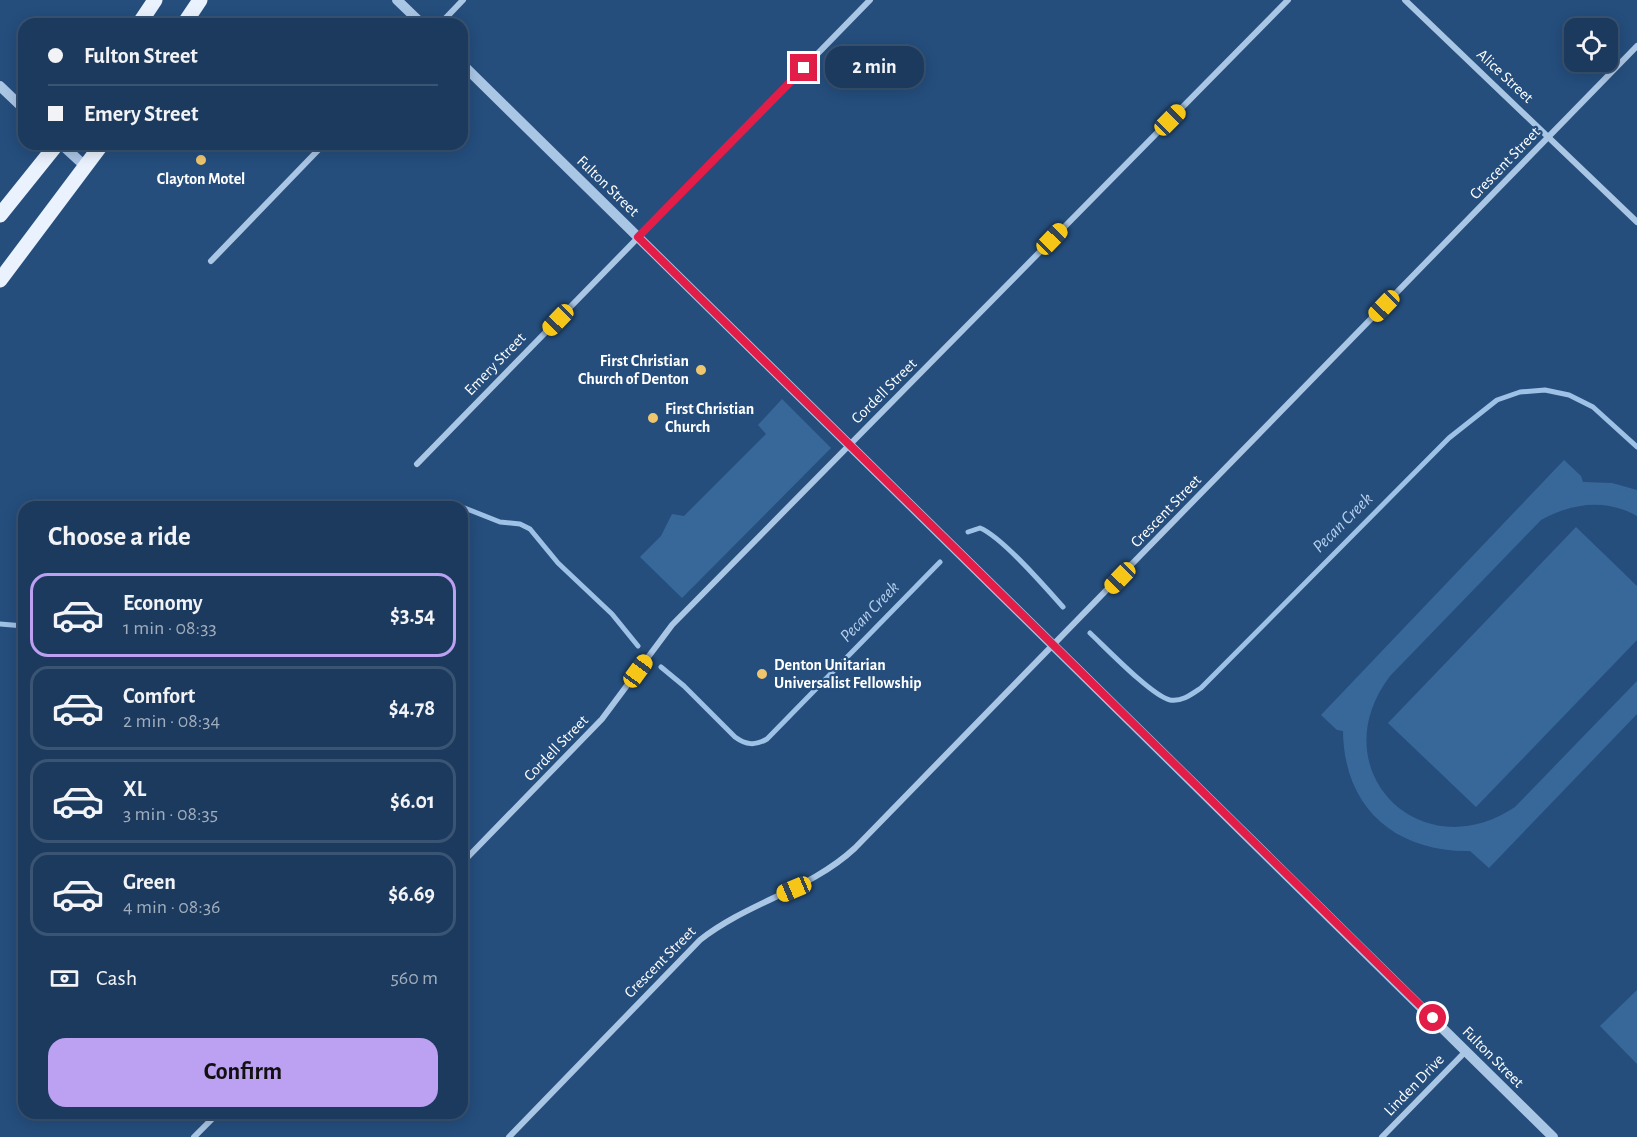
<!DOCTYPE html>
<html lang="en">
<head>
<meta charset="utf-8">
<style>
  :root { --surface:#1c3a5e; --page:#294567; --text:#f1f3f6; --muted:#a0adbc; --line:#3a5473; --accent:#bca0f2 }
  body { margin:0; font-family:"Alegreya Sans",sans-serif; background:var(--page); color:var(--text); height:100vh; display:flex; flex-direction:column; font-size:22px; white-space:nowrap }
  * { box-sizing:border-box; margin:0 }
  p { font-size:20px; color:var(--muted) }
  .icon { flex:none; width:33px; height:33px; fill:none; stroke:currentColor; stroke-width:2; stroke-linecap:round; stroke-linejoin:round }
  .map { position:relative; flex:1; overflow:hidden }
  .side { position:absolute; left:18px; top:501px; width:450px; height:618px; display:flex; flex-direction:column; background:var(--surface); border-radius:18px; box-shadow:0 3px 15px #0003,0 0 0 2px var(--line) }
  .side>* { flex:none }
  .top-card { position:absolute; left:18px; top:18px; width:450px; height:132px; border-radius:18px; box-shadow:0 3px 15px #0003,0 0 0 2px var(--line); display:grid; align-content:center; height:132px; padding:0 30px; background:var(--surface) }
  .fabs { position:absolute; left:1564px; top:18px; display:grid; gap:12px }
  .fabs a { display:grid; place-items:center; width:54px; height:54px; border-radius:12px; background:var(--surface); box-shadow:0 3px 15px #0003,0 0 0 2px var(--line); font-size:30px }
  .end { position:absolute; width:27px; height:27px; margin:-14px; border:8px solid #e11d48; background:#fff; box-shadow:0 0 0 3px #fff }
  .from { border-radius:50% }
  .bubble { position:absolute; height:42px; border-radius:18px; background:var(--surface); box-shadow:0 3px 15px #0003,0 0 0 2px var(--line); font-size:20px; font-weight:600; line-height:42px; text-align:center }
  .car { position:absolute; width:18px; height:36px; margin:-18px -9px; border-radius:8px; box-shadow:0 0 4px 2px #0007; background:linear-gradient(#f5c518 24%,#345 0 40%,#f5c518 0 76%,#345 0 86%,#f5c518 0) }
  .top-card b { display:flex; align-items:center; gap:21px; height:57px; font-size:22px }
  .top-card b+b { border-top:2px solid var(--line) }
  .top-card i { width:15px; height:15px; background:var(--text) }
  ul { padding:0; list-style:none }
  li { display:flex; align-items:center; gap:18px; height:84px; margin:0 12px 9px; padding:0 18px; border:3px solid var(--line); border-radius:18px }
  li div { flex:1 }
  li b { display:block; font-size:22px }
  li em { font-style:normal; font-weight:600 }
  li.selected { border-color:var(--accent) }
  li>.icon { width:54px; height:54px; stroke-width:1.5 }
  h2 { padding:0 30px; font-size:27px; line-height:72px }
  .pay { display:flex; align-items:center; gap:15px; height:66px; padding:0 30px; font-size:22px }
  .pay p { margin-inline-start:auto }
  .primary-button { display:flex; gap:12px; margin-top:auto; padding:12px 30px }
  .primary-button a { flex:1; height:69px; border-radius:18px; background:var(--accent); color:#111; font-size:24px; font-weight:600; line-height:69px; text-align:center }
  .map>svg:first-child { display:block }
</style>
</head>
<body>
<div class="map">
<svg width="1637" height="1137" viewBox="0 0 1637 1137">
  <rect width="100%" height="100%" fill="#254e7d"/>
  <g fill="#38689a">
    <path d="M782 399 831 448 682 598 640 557 661 536 672 514 684 516 766 434 758 425Z"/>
    <path d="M1564 460 1581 476 1583 482 1612 483 1637 490V516C1605 498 1572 503 1541 520L1390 676C1320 768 1419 871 1515 807L1637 681V714L1489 868 1470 851C1395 852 1344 808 1343 731L1337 730 1321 715Z"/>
    <path d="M1576 527 1637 586V640L1476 807 1388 723Z"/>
    <path d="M1637 990V1064L1600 1026Z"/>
  </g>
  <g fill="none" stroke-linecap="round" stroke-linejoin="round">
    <g stroke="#9ec1e6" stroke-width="5">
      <path d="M439 507H461"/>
      <path d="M462 507 500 522 520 524 530 529 558 563 612 614 638 646"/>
      <path d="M968 532 980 528C1002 537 1046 588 1063 607"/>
      <path d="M0 624 24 626"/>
      <path d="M1090 633C1106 648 1152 696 1170 700 1182 702 1192 694 1201 688L1449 438 1497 400 1520 392 1545 390 1569 395 1593 407 1637 447"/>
      <path d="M661 667 684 686 735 737C746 745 755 746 767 739L940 562"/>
    </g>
    <g stroke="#aac6e5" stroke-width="6">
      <path d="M1405 0 1637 222"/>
      <path d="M440 24 463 0"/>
      <path d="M211 261 324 144"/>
      <path d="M417 464 870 0"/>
      <path d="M462 863 602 719 672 625 1288 0"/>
      <path d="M194 1137 218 1113"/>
      <path d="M509 1137 700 940C748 902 810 890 855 848L1637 46"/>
      <path d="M1382 1137 1466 1051"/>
    </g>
    <g stroke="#aac6e5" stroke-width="10">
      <path d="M397 0 422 24"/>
      <path d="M462 64 1553 1137"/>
      <path d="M0 86 24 109"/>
      <path d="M61 144 85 166"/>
    </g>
    <g stroke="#eaf2fd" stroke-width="15">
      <path d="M139 24 155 0"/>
      <path d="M184 24 200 0"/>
      <path d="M0 215 57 144"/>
      <path d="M0 280 102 144"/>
    </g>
  </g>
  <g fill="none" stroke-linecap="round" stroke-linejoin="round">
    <path stroke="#e11d48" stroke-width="8" d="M804 68 638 237 1433 1018"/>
  </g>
  <g fill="#efc66e" stroke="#254e7d" stroke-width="2">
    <circle cx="201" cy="160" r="6"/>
    <circle cx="701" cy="370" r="6"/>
    <circle cx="653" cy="418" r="6"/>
    <circle cx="762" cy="674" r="6"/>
  </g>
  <g text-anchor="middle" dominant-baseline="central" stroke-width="4.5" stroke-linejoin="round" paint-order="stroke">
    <g font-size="16" fill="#fff" stroke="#254e7d">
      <text transform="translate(1505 76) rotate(43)">Alice Street</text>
      <text transform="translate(1505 163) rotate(-46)">Crescent Street</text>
      <text transform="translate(608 186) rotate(44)">Fulton Street</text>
      <text transform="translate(495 364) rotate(-46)">Emery Street</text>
      <text transform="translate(884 391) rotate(-45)">Cordell Street</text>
      <text transform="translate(1166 511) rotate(-46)">Crescent Street</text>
      <text transform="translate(556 748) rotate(-46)">Cordell Street</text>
      <text transform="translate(660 962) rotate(-45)">Crescent Street</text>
      <text transform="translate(1493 1057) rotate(45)">Fulton Street</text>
      <text transform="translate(1414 1085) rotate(-46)">Linden Drive</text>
    </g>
    <g font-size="16" font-weight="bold" fill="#fff" stroke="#254e7d" text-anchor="start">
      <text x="201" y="179" text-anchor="middle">Clayton Motel</text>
      <text x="689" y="361" text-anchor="end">First Christian<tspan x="689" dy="18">Church of Denton</tspan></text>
      <text x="665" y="409">First Christian<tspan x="665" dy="18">Church</tspan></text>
      <text x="774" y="665">Denton Unitarian<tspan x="774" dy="18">Universalist Fellowship</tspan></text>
    </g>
    <g font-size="18" font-style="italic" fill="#b5d0ed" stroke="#254e7d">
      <text transform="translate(1343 523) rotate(-45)">Pecan Creek</text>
      <text transform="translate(870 612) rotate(-46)">Pecan Creek</text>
    </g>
  </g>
</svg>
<div class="fabs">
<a><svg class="icon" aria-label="locate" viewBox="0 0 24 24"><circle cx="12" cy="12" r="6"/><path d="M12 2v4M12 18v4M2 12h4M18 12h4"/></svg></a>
</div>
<i class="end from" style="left:1433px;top:1018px"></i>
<i class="end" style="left:804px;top:68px"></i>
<div class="bubble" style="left:825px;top:46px;width:99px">2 min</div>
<i class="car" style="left:1170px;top:120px;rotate:45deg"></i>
<i class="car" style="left:1052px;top:239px;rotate:44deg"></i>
<i class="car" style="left:1384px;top:306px;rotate:224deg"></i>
<i class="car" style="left:558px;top:320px;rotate:224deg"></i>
<i class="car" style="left:1120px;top:578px;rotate:224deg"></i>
<i class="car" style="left:638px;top:671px;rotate:36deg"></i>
<i class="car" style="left:794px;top:889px;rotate:247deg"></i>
<div class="top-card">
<b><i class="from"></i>Fulton Street</b>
<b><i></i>Emery Street</b>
</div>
<section class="side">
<h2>Choose a ride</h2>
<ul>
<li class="selected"><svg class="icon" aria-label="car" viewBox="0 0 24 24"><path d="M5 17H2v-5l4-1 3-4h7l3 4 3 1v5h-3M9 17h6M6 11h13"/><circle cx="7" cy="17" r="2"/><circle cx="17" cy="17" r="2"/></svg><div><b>Economy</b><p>1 min · 08:33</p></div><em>$3.54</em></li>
<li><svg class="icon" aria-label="car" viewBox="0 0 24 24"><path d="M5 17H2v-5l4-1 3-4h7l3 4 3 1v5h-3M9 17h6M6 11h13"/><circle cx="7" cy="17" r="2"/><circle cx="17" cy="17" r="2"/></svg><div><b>Comfort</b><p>2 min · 08:34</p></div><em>$4.78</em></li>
<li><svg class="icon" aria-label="car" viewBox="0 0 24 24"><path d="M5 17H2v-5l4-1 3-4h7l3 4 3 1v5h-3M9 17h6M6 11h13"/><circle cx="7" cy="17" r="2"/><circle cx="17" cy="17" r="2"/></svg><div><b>XL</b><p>3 min · 08:35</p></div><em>$6.01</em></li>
<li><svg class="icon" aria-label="car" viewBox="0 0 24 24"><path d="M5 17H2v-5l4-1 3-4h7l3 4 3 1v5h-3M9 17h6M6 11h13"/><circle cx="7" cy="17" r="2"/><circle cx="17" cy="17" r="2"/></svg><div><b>Green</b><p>4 min · 08:36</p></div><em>$6.69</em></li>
</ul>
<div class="pay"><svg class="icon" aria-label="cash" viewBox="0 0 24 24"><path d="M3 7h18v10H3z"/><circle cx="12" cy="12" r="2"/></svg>Cash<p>560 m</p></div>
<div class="primary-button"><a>Confirm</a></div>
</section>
</div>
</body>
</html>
